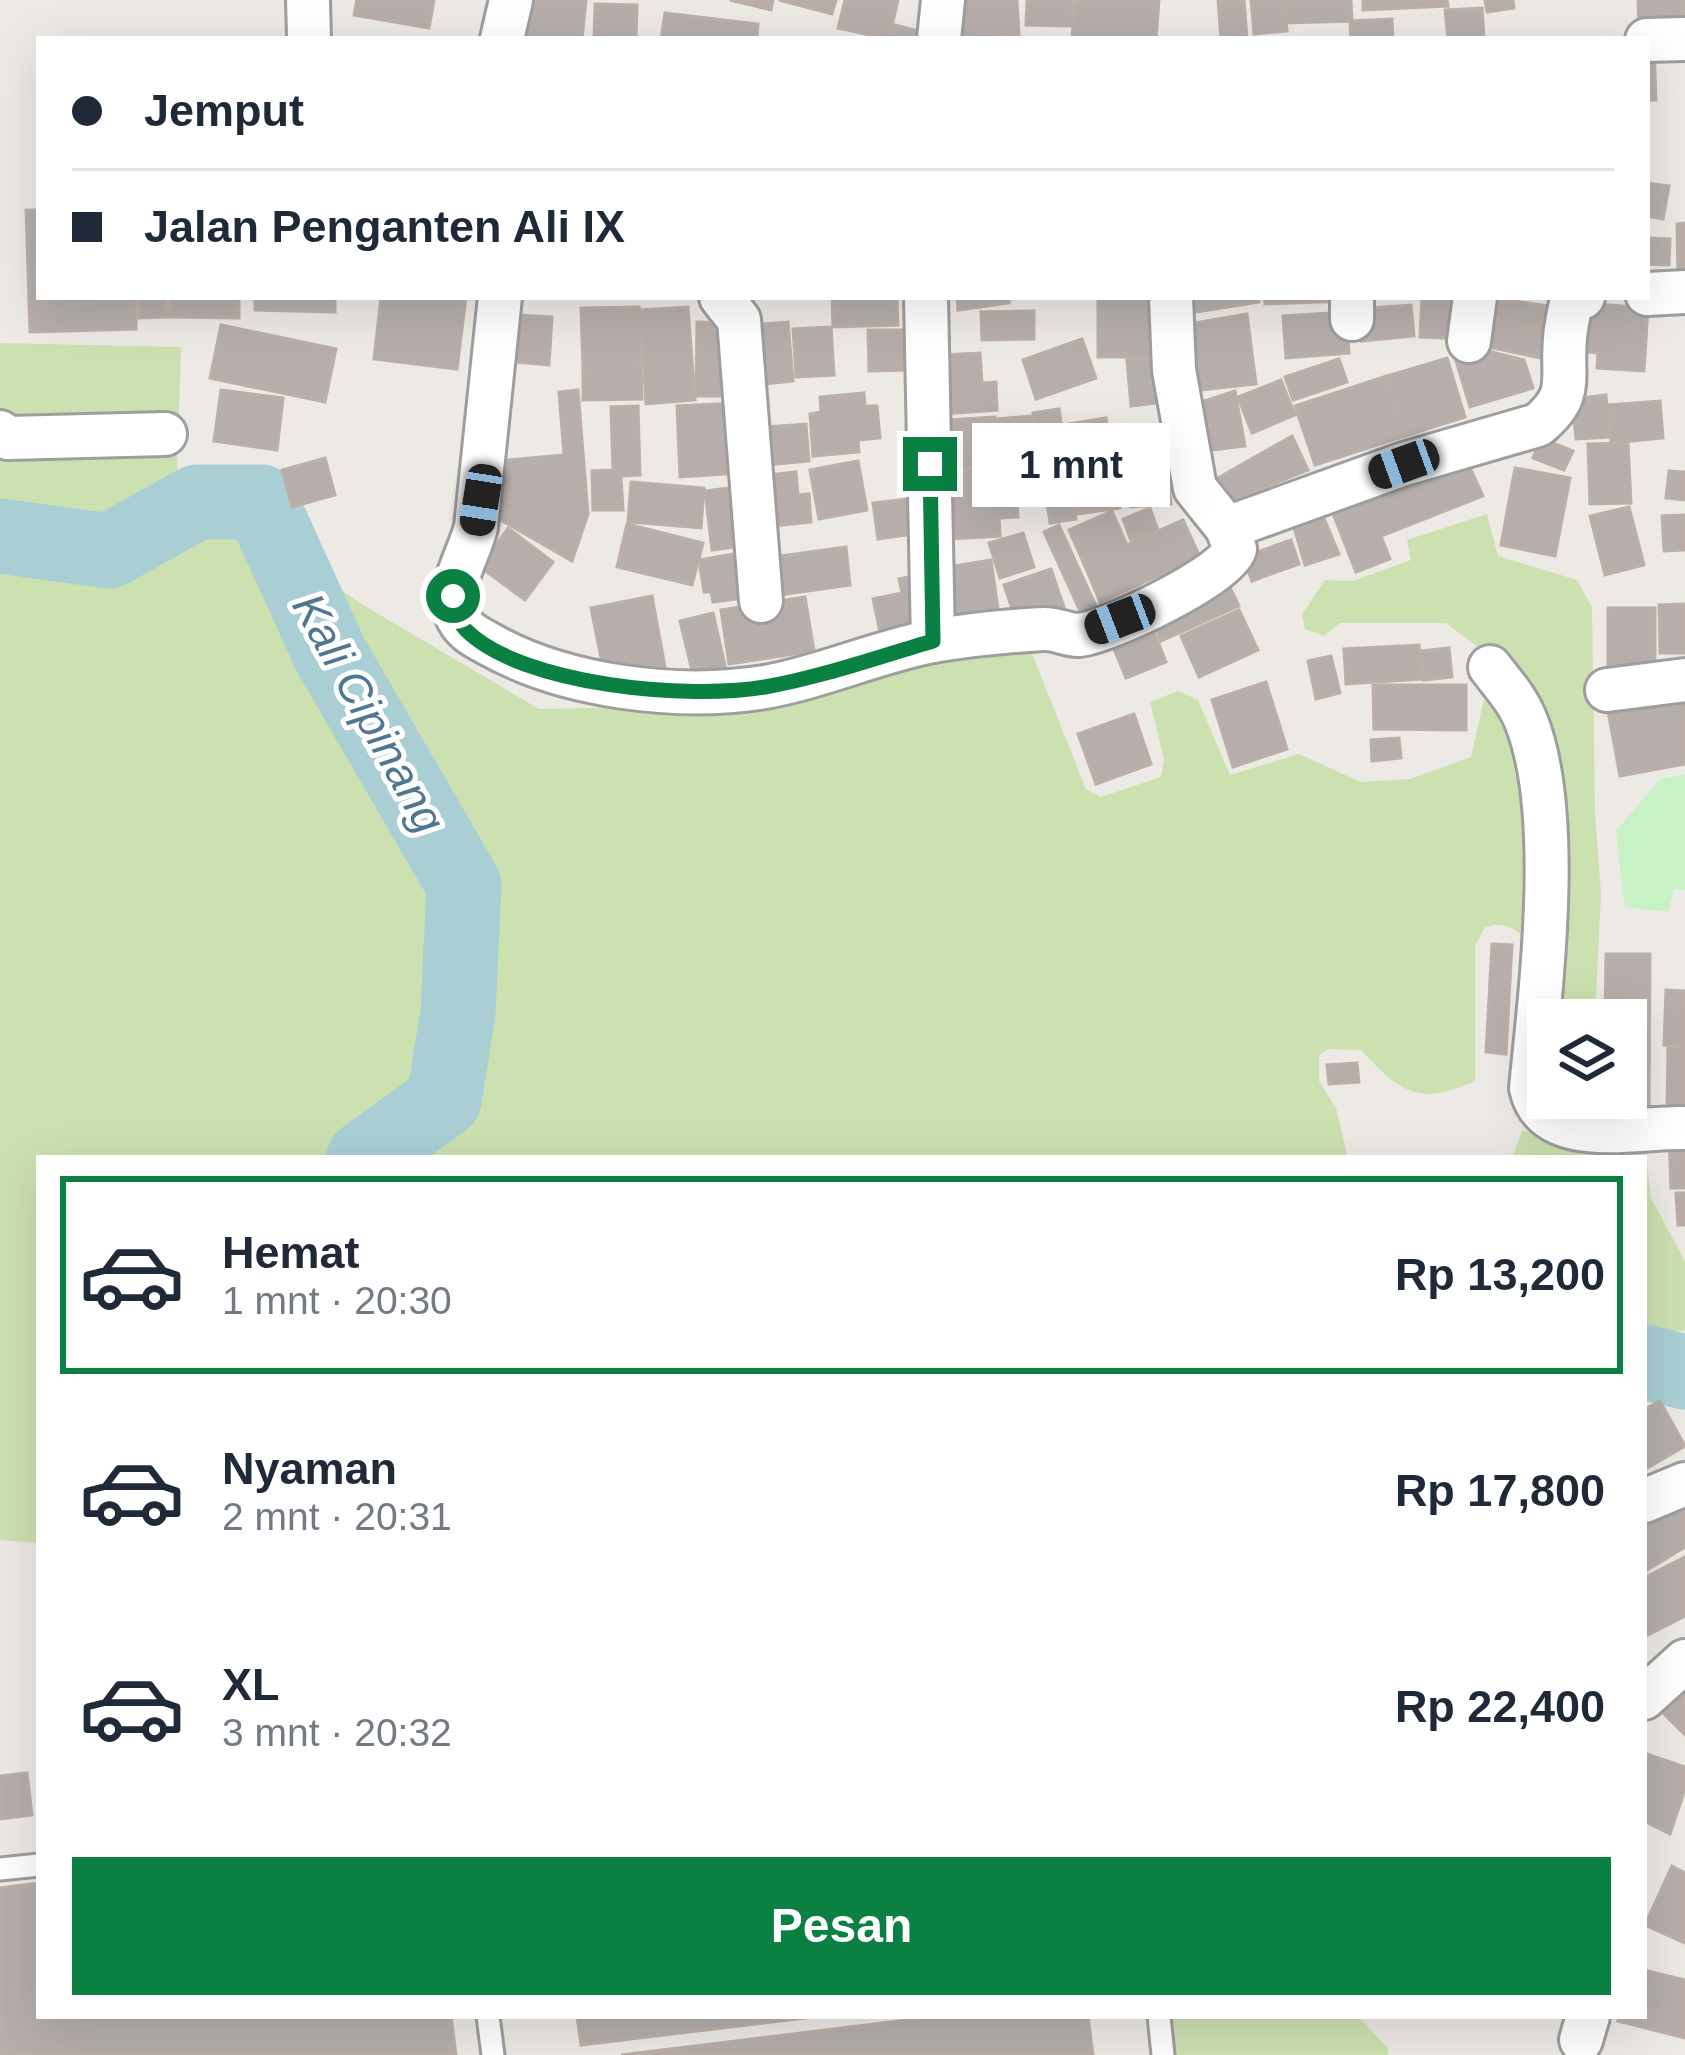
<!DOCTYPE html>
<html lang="id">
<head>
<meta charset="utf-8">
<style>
  :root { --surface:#fff; --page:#f6f6f7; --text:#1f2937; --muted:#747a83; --line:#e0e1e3; --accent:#0b8043 }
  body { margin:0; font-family:Helvetica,sans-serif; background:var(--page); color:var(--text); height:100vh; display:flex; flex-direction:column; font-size:45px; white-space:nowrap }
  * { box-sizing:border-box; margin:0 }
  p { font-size:39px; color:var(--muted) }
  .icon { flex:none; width:66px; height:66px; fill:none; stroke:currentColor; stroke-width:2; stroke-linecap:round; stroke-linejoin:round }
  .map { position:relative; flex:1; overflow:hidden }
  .side { position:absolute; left:36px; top:1155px; width:1611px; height:864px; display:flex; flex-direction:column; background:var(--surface); border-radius:0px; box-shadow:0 12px 48px #0002 }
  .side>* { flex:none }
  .top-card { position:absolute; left:36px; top:36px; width:1614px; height:264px; border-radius:0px; box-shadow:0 12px 48px #0002; display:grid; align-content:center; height:264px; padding:0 36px; background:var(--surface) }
  .tools { position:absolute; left:1527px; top:999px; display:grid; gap:24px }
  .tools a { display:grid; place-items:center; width:120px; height:120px; border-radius:0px; background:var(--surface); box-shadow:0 12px 48px #0002; font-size:60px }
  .end { position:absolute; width:54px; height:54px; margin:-27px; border:15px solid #0b8043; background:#fff; box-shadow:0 0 0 6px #fff }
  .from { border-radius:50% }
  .bubble { position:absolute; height:84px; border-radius:0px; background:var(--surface); box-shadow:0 12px 48px #0002; font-size:39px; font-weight:800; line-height:84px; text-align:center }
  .car { position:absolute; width:36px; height:72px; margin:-36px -18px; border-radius:15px; box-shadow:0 0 9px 3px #0007; background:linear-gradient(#222 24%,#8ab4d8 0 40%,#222 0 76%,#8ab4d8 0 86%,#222 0) }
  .top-card b { display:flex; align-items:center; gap:42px; height:114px; font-size:45px }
  .top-card b+b { border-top:3px solid var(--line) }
  .top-card i { width:30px; height:30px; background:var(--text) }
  ul { padding:21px 0 0; list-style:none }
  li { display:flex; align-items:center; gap:36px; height:198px; margin:0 24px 18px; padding:0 12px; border:6px solid transparent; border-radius:0px }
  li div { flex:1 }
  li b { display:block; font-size:45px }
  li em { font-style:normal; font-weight:800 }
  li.selected { border-color:var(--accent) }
  li>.icon { width:108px; height:108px; stroke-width:1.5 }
  .button { display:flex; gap:24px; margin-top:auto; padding:24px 36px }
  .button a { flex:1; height:138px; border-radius:0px; background:var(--accent); color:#fff; font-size:48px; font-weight:800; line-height:138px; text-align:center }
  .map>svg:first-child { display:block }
</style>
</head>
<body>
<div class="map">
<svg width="1685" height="2055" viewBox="0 0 1685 2055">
  <rect width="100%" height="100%" fill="#ede9e4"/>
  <g fill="#cce1b0">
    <path d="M0 343 181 347 177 480 365 606 539 709 732 705 832 676 1029 646 1086 789 1101 797 1161 777 1164 759 1150 702 1178 691 1198 700 1230 775 1299 754 1361 782 1410 779 1471 757 1487 685 1479 648 1446 623H1340L1324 636 1305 629 1302 614 1325 580 1353 581 1411 560 1407 540 1487 514 1498 556 1577 580 1592 607 1595 814 1601 894 1595 1020H1548C1539 984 1536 912 1485 927L1475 946V1081C1419 1106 1400 1093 1361 1050L1328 1049 1319 1055V1081L1336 1108 1348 1158H39V1543L0 1540Z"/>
    <path d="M1522 1131 1645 1145 1651 1198 1685 1261V1331H1644V1158H1512Z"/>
    <path d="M1163 2016H1357L1388 2048V2055H1167Z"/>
  </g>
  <path fill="#c6f2c6" d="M1685 775V890L1674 889 1668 912 1625 907 1616 831 1660 779Z"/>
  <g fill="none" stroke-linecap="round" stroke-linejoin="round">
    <g stroke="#a9cfd5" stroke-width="75">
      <path d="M0 536 109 551 197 502H261L330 654 464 885 458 1014 444 1100 364 1158"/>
      <path d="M1644 1362 1685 1372"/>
    </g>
  </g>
  <g fill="#b5aeaa" stroke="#bcafa8" stroke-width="3">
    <path d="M357 0H434L429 28 354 15Z"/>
    <path d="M526 0H586L582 39H522Z"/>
    <path d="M730 0H773L771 10Z"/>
    <path d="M779 0H836L832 14Z"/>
    <path d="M845 0H898L889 39 838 28Z"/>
    <path d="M955 0H1017L1019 35 956 37Z"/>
    <path d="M1027 0H1072L1071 26 1026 25Z"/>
    <path d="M1075 0H1159L1156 39 1072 38Z"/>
    <path d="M1218 0H1244L1247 39H1221Z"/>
    <path d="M1251 0H1284L1287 31 1254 34Z"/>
    <path d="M1285 0H1351L1352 21 1286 23Z"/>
    <path d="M1363 0H1447L1448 6 1363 10Z"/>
    <path d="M1485 0H1513L1514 8 1487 12Z"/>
    <path d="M1638 0H1685V27L1639 28Z"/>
    <path d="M595 4 637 5 636 39H594Z"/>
    <path d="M1482 8 1484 37 1448 39 1445 10Z"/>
    <path d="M665 13 758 24 757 39H661Z"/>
    <path d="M1392 19 1393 39H1351L1350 21Z"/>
    <path d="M895 25 934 35 933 39H891Z"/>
    <path d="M1647 48H1654L1656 100H1647Z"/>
    <path d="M1647 183 1669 186 1663 219 1647 216Z"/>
    <path d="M26 210H39V297H136V329L30 332Z"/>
    <path d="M1685 223V277H1678L1677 224Z"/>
    <path d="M1647 238 1670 239 1669 265 1647 264Z"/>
    <path d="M139 297H166L167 317 139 318Z"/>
    <path d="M170 297H239V318L169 317Z"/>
    <path d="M255 297H335V312L255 310Z"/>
    <path d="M381 297H466L457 369 374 359Z"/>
    <path d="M832 297H897L898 325 833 327Z"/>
    <path d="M957 297H1009V303L958 310Z"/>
    <rect x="1098" y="297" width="61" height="60"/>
    <path d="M1180 297H1258L1259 302 1183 314Z"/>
    <path d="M1265 297H1349V301L1265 304Z"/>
    <path d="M1422 297H1469L1468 339 1420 337Z"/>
    <path d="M1485 297 1548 306 1544 328 1482 316Z"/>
    <path d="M1581 303 1648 308 1644 371 1597 368 1598 353 1578 351Z"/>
    <path d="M1411 305 1414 336 1361 341 1358 309Z"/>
    <path d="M639 307 641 367 583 369 581 308Z"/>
    <path d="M688 307 695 400 646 404 640 310Z"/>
    <path d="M1034 311V339L982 340 981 312Z"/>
    <path d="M1346 312 1349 353 1286 358 1283 316Z"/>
    <path d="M1247 314 1256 384 1181 392 1177 326Z"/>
    <path d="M517 315 552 317 549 365 513 362Z"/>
    <path d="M1486 317 1546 331 1540 358 1480 345Z"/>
    <path d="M697 322 735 323 734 396H696Z"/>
    <path d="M788 322 793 381 755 385 749 325Z"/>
    <path d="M221 325 336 349 325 402 210 378Z"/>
    <path d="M831 327 834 375 796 377 793 329Z"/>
    <path d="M868 330H909V370L869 371Z"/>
    <path d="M1082 339 1096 378 1036 399 1023 360Z"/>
    <path d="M1472 347 1524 360 1533 388 1470 407 1453 351Z"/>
    <path d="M980 353 982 383 996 382 997 410 945 414 943 355Z"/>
    <path d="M1153 358 1157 403 1131 406 1127 360Z"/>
    <path d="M1447 358 1465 417 1405 436 1387 376Z"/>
    <path d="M1339 359 1347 382 1293 400 1285 377Z"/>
    <path d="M641 367 642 399 583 400V369Z"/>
    <path d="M1387 376 1405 436 1315 465 1295 406Z"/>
    <path d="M1281 380 1295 415 1252 433 1238 397Z"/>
    <path d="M221 390 283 398 277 450 214 441Z"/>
    <path d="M578 390 588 514 572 561 499 519 496 461 564 455 559 392Z"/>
    <path d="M1235 391 1245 446 1196 452 1192 405Z"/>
    <path d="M864 393 865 406H877L880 438 858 440 859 452 813 456 810 414 821 412 820 397Z"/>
    <path d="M1606 395 1610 437 1576 439 1572 399Z"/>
    <path d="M1660 401 1663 438 1611 443 1609 405Z"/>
    <path d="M737 403 740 473 680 477 677 406Z"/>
    <path d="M638 406 640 475 621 476 623 510H593L592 471 613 470 611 407Z"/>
    <path d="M1059 409 1076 519 1050 523 1033 413Z"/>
    <path d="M1031 416 1036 463 1001 467 996 419Z"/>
    <path d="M995 417 998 465 936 470 932 421Z"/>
    <path d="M1106 418 1120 508 1077 514 1062 425Z"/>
    <path d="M806 424 809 461 757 466 753 428Z"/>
    <path d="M1546 424 1561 429 1553 443 1573 451 1564 470 1533 458Z"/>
    <path d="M1292 436 1308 470 1221 505 1209 483Z"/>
    <path d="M1628 443 1631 503 1590 504 1588 444Z"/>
    <path d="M1465 457 1483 496 1381 536 1390 559 1356 572 1330 506Z"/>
    <path d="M325 458 335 495 292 507 282 470Z"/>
    <path d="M858 461 867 510 819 519 810 470Z"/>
    <path d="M1015 468 1018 517 999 518 1000 536 948 539 943 472Z"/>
    <path d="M1515 468 1570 478 1555 556 1501 545Z"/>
    <path d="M1669 471 1685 472V500L1666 498Z"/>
    <path d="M796 472 798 495 809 494 811 522 764 527 759 476Z"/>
    <path d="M1168 475 1171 504 1131 507 1129 478Z"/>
    <path d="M631 482 704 488 701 528 628 522Z"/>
    <path d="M744 486 751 545 712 550 705 491Z"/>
    <path d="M909 499 913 534 878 539 873 503Z"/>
    <path d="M1318 504 1339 554 1305 565 1290 514Z"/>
    <path d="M1629 507 1644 565 1605 575 1590 516Z"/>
    <path d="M1150 508 1158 530 1131 541 1123 519Z"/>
    <path d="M1112 511 1127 545 1084 564 1069 530Z"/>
    <path d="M1685 515V550L1664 551 1662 516Z"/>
    <path d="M1183 520 1200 557 1100 602 1084 564Z"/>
    <path d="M627 524 703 543 692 585 617 567Z"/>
    <path d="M1059 525 1096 606 1081 613 1044 532Z"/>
    <path d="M508 528 553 562 525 600 480 567Z"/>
    <path d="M1023 533 1034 567 1000 578 989 543Z"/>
    <path d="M1291 540 1299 564 1252 581 1243 557Z"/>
    <path d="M846 547 850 585 772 596 766 558Z"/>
    <path d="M751 551 758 596 713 602 711 592H704L699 560Z"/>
    <path d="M991 560 999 616 944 624 936 569Z"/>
    <path d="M1051 569 1064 607 1017 624 1004 585Z"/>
    <path d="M913 576 926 637 883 646 873 599 902 593 899 579Z"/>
    <path d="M1225 577 1239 606 1161 641 1152 614Z"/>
    <path d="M652 596 665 667 605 678 591 608Z"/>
    <path d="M805 597 814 651 729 664 721 610Z"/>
    <path d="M1685 604V653H1660L1659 605Z"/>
    <rect x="1608" y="608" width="47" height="67"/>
    <path d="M1239 610 1258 650 1199 677 1181 636Z"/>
    <path d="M1146 611 1166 662 1126 678 1105 627Z"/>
    <path d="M713 613 727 674 695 683 680 621Z"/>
    <path d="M1419 645 1422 679 1346 684 1344 649Z"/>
    <path d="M1449 648 1452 677 1424 680 1421 651Z"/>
    <path d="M1331 656 1340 693 1316 699 1308 661Z"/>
    <path d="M1266 682 1287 749 1233 767 1212 700Z"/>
    <path d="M1373 685H1466V730L1374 729Z"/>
    <path d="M1685 691V764L1620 776 1607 706Z"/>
    <path d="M1134 714 1151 764 1096 784 1078 734Z"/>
    <path d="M1399 738 1401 758 1372 761 1371 740Z"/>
    <path d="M1492 944 1512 945 1506 1054 1486 1052Z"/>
    <path d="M1606 954H1650L1649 1111 1604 1110 1605 1098H1626V1020H1605Z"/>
    <path d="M1666 990 1685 991V1046L1664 1045Z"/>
    <path d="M1668 1048H1685V1113H1667Z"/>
    <path d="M1357 1063 1359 1082 1329 1084 1327 1065Z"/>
    <path d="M1669 1135H1685V1188H1671Z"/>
    <path d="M1676 1193H1685V1225H1678Z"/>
    <path d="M1660 1401 1685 1446 1644 1470V1410Z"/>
    <path d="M1685 1494V1547L1644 1572V1520Z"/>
    <path d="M1685 1557V1616L1644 1637V1578Z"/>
    <path d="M1685 1676V1735L1655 1705Z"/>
    <path d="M1644 1753 1685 1767V1789L1670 1834 1644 1821Z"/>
    <path d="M27 1773 32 1815 0 1819V1776Z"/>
    <path d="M1672 1866 1685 1873V1943L1645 1925Z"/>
    <path d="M39 1883V2016H451L456 2055H0V1888Z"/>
    <path d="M1644 1970 1685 1980V2038L1618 2021 1620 2016H1644Z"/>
    <path d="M577 2016H821L581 2045Z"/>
    <path d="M940 2016H1088L1093 2055H621Z"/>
  </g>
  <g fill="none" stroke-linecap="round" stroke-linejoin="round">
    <defs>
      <g id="lane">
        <path d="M0 1869 39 1865"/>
        <path d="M488 2016 493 2055"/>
        <path d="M1159 2016 1163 2055"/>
      </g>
      <g id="street">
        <path d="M308 0 309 39"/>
        <path d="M502 39 511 0"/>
        <path d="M939 39 943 0"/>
        <path d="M1647 40 1685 39"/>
        <path d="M1647 294 1685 292"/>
        <path d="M500 297 476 527C469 555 447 587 456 614 462 630 474 636 489 644 565 687 678 701 765 687 822 677 876 652 933 641 968 635 1007 631 1043 629 1055 628 1067 635 1078 635 1107 633 1228 575 1235 549L1227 528 1195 488 1174 370 1171 297"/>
        <path d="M721 297 739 320 761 601"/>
        <path d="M926 297 933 641"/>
        <path d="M1352 297V319"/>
        <path d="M1469 341 1475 297"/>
        <path d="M0 432 8 438 165 434"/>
        <path d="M1227 528 1404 464 1538 425C1575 394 1561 380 1565 338 1566 325 1569 312 1572 299L1583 297"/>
        <path d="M1490 667C1503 684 1518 700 1526 721 1563 813 1541 988 1531 1088 1545 1151 1637 1126 1685 1128"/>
        <path d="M1607 690 1685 680"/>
        <path d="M1644 1501 1685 1484"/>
        <path d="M1644 1698 1685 1661"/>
        <path d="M1581 2040 1588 2016"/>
      </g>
    </defs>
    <use href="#lane" stroke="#9e9e9e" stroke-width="27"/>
    <use href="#street" stroke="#9e9e9e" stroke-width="48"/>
    <use href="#lane" stroke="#fff" stroke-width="21"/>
    <use href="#street" stroke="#fff" stroke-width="42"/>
  </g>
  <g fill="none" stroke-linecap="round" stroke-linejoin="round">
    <path stroke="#0b8043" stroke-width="15" d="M453 596C455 608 457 621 466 630 522 686 690 700 765 687 822 677 878 657 933 641L930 464"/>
  </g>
  <g text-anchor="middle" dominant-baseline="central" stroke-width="10" stroke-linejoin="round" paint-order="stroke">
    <g font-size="45" font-style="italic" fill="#4f7792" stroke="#fff">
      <text transform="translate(369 713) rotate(61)">Kali Cipinang</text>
    </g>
  </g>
</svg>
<div class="tools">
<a><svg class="icon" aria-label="layers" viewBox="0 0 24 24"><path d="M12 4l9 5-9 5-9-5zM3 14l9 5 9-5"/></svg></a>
</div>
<i class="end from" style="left:453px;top:596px"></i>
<i class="end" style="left:930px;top:464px"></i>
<div class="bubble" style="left:972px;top:423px;width:198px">1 mnt</div>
<i class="car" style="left:1404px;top:464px;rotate:250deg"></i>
<i class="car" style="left:481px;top:500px;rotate:189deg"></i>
<i class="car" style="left:1120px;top:619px;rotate:249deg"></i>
<div class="top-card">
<b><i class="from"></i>Jemput</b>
<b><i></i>Jalan Penganten Ali IX</b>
</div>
<section class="side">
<ul>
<li class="selected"><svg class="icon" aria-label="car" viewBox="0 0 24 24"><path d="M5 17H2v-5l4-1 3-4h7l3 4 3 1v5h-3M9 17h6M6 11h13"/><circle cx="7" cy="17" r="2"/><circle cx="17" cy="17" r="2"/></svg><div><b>Hemat</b><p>1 mnt · 20:30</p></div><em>Rp 13,200</em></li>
<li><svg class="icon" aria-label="car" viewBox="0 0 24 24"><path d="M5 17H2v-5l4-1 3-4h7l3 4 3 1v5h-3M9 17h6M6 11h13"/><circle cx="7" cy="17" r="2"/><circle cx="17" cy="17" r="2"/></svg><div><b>Nyaman</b><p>2 mnt · 20:31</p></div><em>Rp 17,800</em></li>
<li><svg class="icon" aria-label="car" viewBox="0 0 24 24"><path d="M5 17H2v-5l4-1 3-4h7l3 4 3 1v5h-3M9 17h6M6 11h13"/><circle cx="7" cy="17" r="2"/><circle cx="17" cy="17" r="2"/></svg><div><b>XL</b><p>3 mnt · 20:32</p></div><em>Rp 22,400</em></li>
</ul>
<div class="button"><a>Pesan</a></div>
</section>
</div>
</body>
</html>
